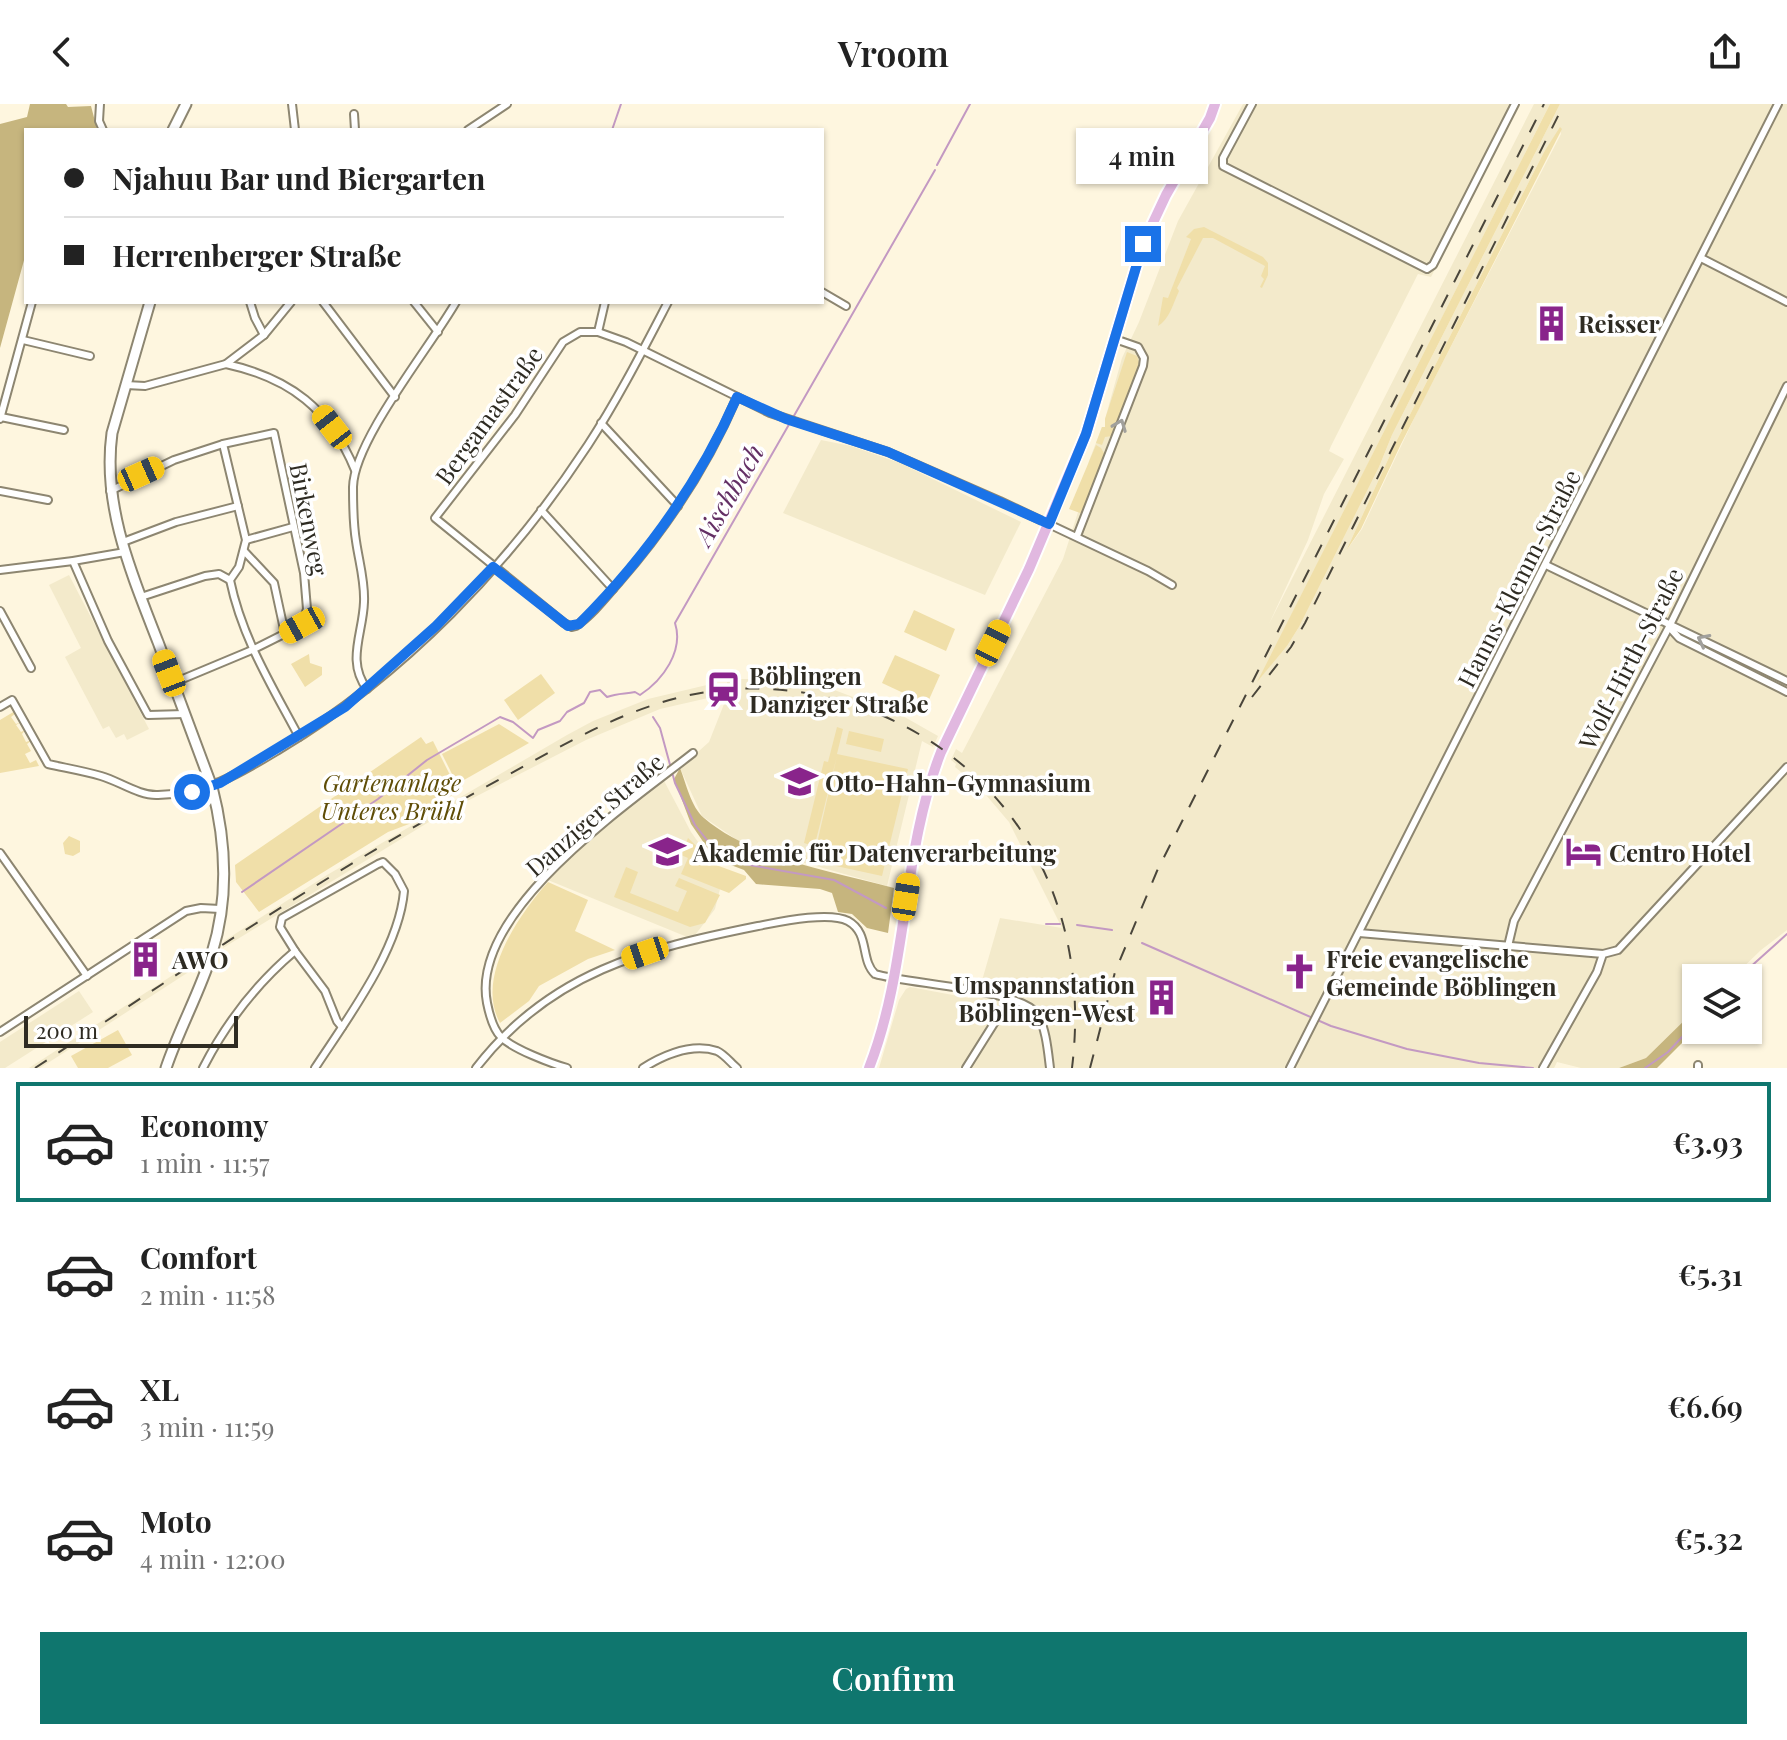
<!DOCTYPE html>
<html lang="en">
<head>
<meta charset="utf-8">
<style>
  :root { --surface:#fff; --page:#f2f2f2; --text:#222; --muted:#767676; --line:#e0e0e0; --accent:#0f766e }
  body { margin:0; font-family:"Playfair Display",serif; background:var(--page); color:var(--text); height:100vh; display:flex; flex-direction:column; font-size:30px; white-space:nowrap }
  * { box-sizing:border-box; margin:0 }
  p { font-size:26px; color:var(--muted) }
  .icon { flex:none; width:44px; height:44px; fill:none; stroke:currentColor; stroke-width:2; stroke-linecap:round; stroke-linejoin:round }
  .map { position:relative; height:964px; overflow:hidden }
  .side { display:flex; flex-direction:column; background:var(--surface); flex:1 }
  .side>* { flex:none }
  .guide { position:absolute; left:24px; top:24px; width:800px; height:176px; border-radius:0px; box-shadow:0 2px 6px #0004; display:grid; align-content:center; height:176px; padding:0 40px; background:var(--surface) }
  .tools { position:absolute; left:1682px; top:860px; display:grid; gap:16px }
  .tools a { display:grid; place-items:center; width:80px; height:80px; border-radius:0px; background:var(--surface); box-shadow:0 2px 6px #0004; font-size:40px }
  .scale { position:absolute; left:24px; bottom:20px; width:214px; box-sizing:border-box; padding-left:8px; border:4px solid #2e2b22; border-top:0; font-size:22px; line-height:28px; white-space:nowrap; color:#2e2b22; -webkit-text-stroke:6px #fff; paint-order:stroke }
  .end { position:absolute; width:36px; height:36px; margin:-18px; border:10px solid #1a73e8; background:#fff; box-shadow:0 0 0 4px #fff }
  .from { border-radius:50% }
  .bubble { position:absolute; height:56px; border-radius:0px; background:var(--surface); box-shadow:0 2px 6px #0004; font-size:26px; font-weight:600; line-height:56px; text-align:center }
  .car { position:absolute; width:24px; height:48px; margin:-24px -12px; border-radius:10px; box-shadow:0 0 6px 2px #0007; background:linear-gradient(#f5c518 24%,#345 0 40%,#f5c518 0 76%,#345 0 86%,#f5c518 0) }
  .guide b { display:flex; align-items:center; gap:28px; height:76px; font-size:30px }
  .guide b+b { border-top:2px solid var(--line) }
  .guide i { width:20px; height:20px; background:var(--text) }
  ul { padding:14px 0 0; list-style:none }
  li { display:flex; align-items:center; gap:24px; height:120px; margin:0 16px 12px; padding:0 24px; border:4px solid transparent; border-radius:0px }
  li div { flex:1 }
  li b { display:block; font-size:30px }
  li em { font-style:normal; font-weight:600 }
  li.current { border-color:var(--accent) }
  li>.icon { width:72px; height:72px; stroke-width:1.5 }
  .cta { display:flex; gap:16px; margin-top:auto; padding:16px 40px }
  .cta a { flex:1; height:92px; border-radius:0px; background:var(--accent); color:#fff; font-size:32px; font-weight:600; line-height:92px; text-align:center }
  header { display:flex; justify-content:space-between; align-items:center; height:104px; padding:0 40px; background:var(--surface); font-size:36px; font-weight:600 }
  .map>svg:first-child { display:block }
</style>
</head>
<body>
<header><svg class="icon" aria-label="back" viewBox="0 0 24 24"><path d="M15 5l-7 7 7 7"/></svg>Vroom<svg class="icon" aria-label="share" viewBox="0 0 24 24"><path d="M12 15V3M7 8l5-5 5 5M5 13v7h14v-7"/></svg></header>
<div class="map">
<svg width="1787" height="964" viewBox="0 0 1787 964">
  <rect width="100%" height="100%" fill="#fef6df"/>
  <g fill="#f3eacb" fill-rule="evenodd">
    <path d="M1243 0H1520L1431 173 1418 170 1331 342 1329 347 1344 355 1324 390 1308 436 1269 520 1534 0H1550L1259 575 1287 542 1299 523 1379 363 1392 331 1560 0H1787V826L1761 846 1732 874H1696V905L1646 954 1619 964H1581L1557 958 1554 964H879L899 896 906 885 910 883 969 894 981 880 1000 814 1062 824 1009 718 980 684 955 663 956 660 951 656 956 645 962 649 1063 455 1080 402 1089 357 1102 323H1105L1107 318 1105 315 1122 254 1139 218 1178 117ZM1560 25 1561 30 1418 306 1362 425 1346 447 1397 336 1544 48Z"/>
    <path d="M821 336 851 342 900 359 1021 418 985 491 783 409Z"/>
    <path d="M69 471 149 625 127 636 124 630 116 634 109 622 103 625 65 553 81 544 49 481Z"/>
    <path d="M741 575H771L829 584 901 611 938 632 933 643 922 637 887 782 766 748 737 736 702 712 680 664 709 638 728 590 727 578Z"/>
    <path d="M711 580 712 592 708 594 660 605 586 636 442 710 223 844 224 837 327 771 567 631 593 617 648 595Z"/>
    <path d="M662 673 691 728 703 745 716 757 721 781 715 805 692 835 543 774Z"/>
    <path d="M204 851 201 860 65 948 40 964H29Z"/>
    <path d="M79 887 93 908 5 964H0V938Z"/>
  </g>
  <g fill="#f0dfa9">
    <path d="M1550 0H1560L1392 331 1379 363 1299 523 1287 542 1257 578Z"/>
    <path d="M1560 23 1562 25 1401 340 1361 425 1346 447 1397 336 1544 48Z"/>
    <path d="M1204 123 1263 153 1268 159V171L1262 184 1260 183 1264 175 1261 172 1265 162 1213 134H1203L1177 184 1179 187C1173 200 1169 216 1158 222L1163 193 1168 194 1191 135 1186 133 1194 125Z"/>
    <path d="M1127 248 1137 252 1140 261 1112 332 1105 333 1102 341 1096 339 1102 323H1105V315Z"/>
    <path d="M1096 341 1101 344 1105 351 1083 410 1069 405Z"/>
    <path d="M914 506 955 525 946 547 904 528Z"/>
    <path d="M309 550 310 559 322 563V571L305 583 291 560Z"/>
    <path d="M895 551 940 571 927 600 882 579Z"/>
    <path d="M541 570 555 589 518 616 504 596Z"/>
    <path d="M15 607 16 609 11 613 16 620 21 618 16 621 21 628 25 626 22 630 26 638 32 636 27 640 31 647 25 650 30 659 36 656 39 662 0 669V616Z"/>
    <path d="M499 620 529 639 457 680 442 650Z"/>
    <path d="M837 623 843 625 837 650 908 665 882 772 813 757 837 652 811 756 806 755 810 741 804 739 824 657 828 658Z"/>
    <path d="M849 627 884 635 881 648 846 640Z"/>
    <path d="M421 633 426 640 433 637 458 687 409 720 388 728 259 808 236 778 235 761Z"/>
    <path d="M69 732 80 737V748L73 752 65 750 63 739Z"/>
    <path d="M688 734 716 761 746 772V775L729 789 681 770 688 754 681 751Z"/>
    <path d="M626 763 638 768 630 789 678 808 687 787 675 782 679 774 720 791 705 819 690 823 614 793Z"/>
    <path d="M548 778 588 796 575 827 615 846 588 855 539 882 529 897 500 919C475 874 518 812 548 778Z"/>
    <path d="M118 926 132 951 108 964H78L71 952Z"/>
  </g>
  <g fill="#c6b57e">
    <path d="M30 0H66L68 3 91 2 97 25 26 26V149L0 244V20L27 13Z"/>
    <path d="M680 664C686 679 691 703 704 714 752 755 834 768 894 784L888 829 867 824 852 810 838 808 832 789 820 785 756 780 744 766 715 755 691 720 674 675Z"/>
    <path d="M1696 905V925L1657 964H1619L1646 954Z"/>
  </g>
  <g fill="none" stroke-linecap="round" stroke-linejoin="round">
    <g stroke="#c399c2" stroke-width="2">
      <path d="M612 26 621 0"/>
      <path d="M937 61 970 0"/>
      <path d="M653 613 660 624 675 679 695 721 718 750 744 760 834 776 886 804"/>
      <path d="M242 788 378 695 427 656 500 613 513 618 533 634 538 626 560 617 567 608 584 599 590 588 600 586 607 593C617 589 625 590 635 588L640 591C663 576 684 547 675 519L935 66"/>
      <path d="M1046 820H1060"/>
      <path d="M1077 821 1112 826"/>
      <path d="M1142 839 1331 922 1407 945 1479 959 1533 964"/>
      <path d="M1738 874 1787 830"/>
      <path d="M1645 964 1668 948 1696 918"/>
    </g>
    <defs>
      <g id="street">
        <path d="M100 0 99 17 103 26"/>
        <path d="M292 0 295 26"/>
        <path d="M1252 0 1223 54V62L1427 165 1433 161 1515 0"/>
        <path d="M354 10 355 26"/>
        <path d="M468 26 507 0"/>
        <path d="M1701 154 1787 198"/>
        <path d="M822 188 846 202"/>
        <path d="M250 198 255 214 264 231"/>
        <path d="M323 198 395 293"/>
        <path d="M414 198 438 228"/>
        <path d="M598 228 605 198"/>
        <path d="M23 236 90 252"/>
        <path d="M226 260C290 274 330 305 355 366"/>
        <path d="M126 281 145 282 226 260 264 231 291 198"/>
        <path d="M737 293C708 361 668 422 620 477 606 493 593 510 576 522L572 523 564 519 435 414 515 311 563 238 580 228H598L626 238 770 309 888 348 1000 397 1148 467 1172 481"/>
        <path d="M1 313 64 326"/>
        <path d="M0 315 32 198"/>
        <path d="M601 319 678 402"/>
        <path d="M223 340 246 436 239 463 230 476C242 534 272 582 299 633"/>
        <path d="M0 387 48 396"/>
        <path d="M110 387 174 356 223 340 274 329 304 469 307 505 302 521 252 546 173 579"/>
        <path d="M541 406 613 485"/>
        <path d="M1077 432 1143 262 1144 254 1138 243 1115 235"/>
        <path d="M246 436 293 423"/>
        <path d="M123 438 176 418 238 402"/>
        <path d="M244 447 274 479 285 530"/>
        <path d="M73 457 108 537 148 611 185 610"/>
        <path d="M1546 461 1787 577"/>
        <path d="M0 466 73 457 125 448"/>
        <path d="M141 493 205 472 219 470 230 476"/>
        <path d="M0 507 31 564"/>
        <path d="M1669 523 1679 534 1787 588"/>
        <path d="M367 585C346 557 363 530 364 498 365 477 359 458 356 437 353 419 353 401 353 383 354 336 431 242 456 198"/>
        <path d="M0 603 12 596 48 660C66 664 84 667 101 672 119 677 139 692 158 691 207 690 240 669 280 645 403 571 510 460 588 341 618 295 643 246 668 198"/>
        <path d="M0 749 87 872"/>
        <path d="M1359 829 1603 850"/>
        <path d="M1508 842 1514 817 1669 523 1787 282"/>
        <path d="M295 847 280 823 282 814 378 760 383 758 395 770 404 787C399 846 347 915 315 964"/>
        <path d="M0 928 186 807 201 804 220 805"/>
        <path d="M203 964C226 919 256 880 295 847L325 887 337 917 342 923"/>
        <path d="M476 964C550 868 644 845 758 822 779 818 829 807 848 817 870 829 860 856 875 870 907 880 1021 885 1037 910 1046 923 1048 948 1050 964"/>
        <path d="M567 964C550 959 513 945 501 933 493 925 489 909 487 899 469 807 631 698 693 649"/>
        <path d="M643 964C664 951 692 939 717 947 724 950 731 959 737 964"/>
        <path d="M966 964 1010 894"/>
        <path d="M1290 964 1778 0"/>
        <path d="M1543 964 1597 868 1603 850 1618 846 1787 663"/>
        <path d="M1698 964V961"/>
      </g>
      <g id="secondary">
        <path d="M173 26 186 0"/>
        <path d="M150 198 112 329C102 402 132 471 158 538 176 586 194 635 212 683 226 737 229 794 212 849 200 888 179 925 166 964"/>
      </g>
      <path id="primary" d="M869 964C909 862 901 750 941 648L1029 465 1086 330 1143 140 1166 91 1210 14 1215 0"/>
    </defs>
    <use href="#street" stroke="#8d8671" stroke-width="10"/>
    <use href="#secondary" stroke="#8d8671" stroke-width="13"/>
    <use href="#primary" stroke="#fff" stroke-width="14"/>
    <use href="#street" stroke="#fff" stroke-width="6"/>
    <use href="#secondary" stroke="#fff" stroke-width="9"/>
    <use href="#primary" stroke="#e1b8e0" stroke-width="10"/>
    <g stroke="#4a463b" stroke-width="2" stroke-dasharray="14 14" stroke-linecap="butt">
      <path d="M1252 593 1291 543 1305 519 1564 0"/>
      <path d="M35 964C190 862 343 758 508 671 570 637 635 599 706 588 805 573 909 607 980 677 1058 754 1085 858 1072 964"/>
      <path d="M1090 964 1115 868 1157 767 1544 0"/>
    </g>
  </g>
  <defs><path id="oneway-chevron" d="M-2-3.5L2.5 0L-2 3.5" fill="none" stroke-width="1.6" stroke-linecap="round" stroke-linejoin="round" transform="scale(2)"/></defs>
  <g stroke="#a1a09c">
    <use href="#oneway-chevron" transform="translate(1120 321) rotate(-69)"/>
    <use href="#oneway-chevron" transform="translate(1703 536) rotate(-153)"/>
  </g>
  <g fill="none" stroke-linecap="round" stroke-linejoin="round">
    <path stroke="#1a73e8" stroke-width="10" d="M192 688 220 679 345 603 436 522 493 463 568 522 579 520C645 454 699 379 737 293L786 315 888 348 1049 420 1086 330 1143 140"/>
  </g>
  <defs>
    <symbol id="building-bare" viewBox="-9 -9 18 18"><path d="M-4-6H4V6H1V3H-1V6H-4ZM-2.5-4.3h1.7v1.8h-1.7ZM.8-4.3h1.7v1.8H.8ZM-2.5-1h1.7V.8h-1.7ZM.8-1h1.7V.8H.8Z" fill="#89248b" stroke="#fff" stroke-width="2.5" paint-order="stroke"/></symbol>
    <symbol id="station-bare" viewBox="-9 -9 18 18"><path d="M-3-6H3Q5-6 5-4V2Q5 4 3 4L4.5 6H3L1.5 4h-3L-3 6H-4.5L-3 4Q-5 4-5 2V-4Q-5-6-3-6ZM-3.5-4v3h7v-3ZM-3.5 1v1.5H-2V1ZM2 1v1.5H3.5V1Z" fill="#89248b" stroke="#fff" stroke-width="2.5" paint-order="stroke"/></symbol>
    <symbol id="school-bare" viewBox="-9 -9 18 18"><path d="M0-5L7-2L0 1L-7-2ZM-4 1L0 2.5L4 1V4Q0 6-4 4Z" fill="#89248b" stroke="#fff" stroke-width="2.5" paint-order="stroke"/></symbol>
    <symbol id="hotel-bare" viewBox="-9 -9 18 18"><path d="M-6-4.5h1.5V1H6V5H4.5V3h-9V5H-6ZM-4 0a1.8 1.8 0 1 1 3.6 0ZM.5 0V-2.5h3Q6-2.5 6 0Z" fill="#89248b" stroke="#fff" stroke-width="2.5" paint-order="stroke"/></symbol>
    <symbol id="church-bare" viewBox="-9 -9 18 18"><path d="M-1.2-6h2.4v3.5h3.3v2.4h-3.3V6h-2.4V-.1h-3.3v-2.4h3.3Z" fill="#89248b" stroke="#fff" stroke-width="2.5" paint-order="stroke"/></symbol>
  </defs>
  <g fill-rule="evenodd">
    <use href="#building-bare" x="1526" y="194" width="51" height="51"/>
    <use href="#station-bare" x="698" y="560" width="51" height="51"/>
    <use href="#school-bare" x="774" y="652" width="51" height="51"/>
    <use href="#school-bare" x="642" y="722" width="51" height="51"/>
    <use href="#hotel-bare" x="1558" y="722" width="51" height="51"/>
    <use href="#building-bare" x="120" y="830" width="51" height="51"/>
    <use href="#church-bare" x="1274" y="842" width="51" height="51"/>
    <use href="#building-bare" x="1136" y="868" width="51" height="51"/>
  </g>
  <g text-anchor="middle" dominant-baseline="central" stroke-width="7" stroke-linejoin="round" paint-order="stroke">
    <g font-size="24" font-weight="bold" fill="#2e2b22" stroke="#fff" text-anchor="start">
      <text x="1578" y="219">Reisser</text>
      <text x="749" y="571">Böblingen<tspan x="749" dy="28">Danziger Straße</tspan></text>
      <text x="825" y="678">Otto-Hahn-Gymnasium</text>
      <text x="693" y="748">Akademie für Datenverarbeitung</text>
      <text x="1609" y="748">Centro Hotel</text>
      <text x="1326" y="854">Freie evangelische<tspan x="1326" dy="28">Gemeinde Böblingen</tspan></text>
      <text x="172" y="855">AWO</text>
      <text x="1135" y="880" text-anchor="end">Umspannstation<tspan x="1135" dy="28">Böblingen-West</tspan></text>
    </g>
    <g font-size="24" fill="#2e2b22" stroke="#fff">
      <text transform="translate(488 311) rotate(-54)">Bergamastraße</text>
      <text transform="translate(310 415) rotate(79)">Birkenweg</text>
      <text transform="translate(1518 474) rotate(-63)">Hanns-Klemm-Straße</text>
      <text transform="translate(1630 554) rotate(-63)">Wolf-Hirth-Straße</text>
      <text transform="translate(594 710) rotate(-41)">Danziger Straße</text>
    </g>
    <g font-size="24" font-style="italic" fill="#5f4d07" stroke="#fff">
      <text x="392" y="678">Gartenanlage<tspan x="392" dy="28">Unteres Brühl</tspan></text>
    </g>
    <g font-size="26" font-style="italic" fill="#643065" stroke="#fff">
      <text transform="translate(728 390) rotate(-60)">Aischbach</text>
    </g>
  </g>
</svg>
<div class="tools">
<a><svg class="icon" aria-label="layers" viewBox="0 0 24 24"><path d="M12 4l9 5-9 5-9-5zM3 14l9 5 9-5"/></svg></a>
</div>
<div class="scale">200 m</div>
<i class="end from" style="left:192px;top:688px"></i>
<i class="end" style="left:1143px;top:140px"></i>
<div class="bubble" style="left:1076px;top:24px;width:132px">4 min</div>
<i class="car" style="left:332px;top:323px;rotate:322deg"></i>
<i class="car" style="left:141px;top:370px;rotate:66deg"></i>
<i class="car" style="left:302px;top:521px;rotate:241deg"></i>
<i class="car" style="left:993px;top:539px;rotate:26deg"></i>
<i class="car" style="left:169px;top:569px;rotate:339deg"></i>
<i class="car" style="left:906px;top:793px;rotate:9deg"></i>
<i class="car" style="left:645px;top:849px;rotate:251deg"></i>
<div class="guide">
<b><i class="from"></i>Njahuu Bar und Biergarten</b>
<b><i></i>Herrenberger Straße</b>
</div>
</div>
<section class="side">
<ul>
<li class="current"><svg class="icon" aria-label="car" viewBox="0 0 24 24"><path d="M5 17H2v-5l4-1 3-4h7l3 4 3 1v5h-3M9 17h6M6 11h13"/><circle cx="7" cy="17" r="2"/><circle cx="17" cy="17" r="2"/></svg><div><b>Economy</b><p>1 min · 11:57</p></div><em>€3.93</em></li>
<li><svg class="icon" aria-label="car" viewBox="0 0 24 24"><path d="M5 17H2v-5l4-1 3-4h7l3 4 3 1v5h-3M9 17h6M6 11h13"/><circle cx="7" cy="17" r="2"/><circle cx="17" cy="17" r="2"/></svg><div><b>Comfort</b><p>2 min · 11:58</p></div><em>€5.31</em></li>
<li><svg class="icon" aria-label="car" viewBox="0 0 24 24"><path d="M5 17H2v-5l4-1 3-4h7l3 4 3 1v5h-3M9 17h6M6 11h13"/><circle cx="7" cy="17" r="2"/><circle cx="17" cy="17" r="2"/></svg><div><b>XL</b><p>3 min · 11:59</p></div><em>€6.69</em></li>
<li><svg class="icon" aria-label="car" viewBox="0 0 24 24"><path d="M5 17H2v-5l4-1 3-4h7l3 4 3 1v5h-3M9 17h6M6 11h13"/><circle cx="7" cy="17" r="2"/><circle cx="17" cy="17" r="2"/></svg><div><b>Moto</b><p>4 min · 12:00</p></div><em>€5.32</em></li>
</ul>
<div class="cta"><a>Confirm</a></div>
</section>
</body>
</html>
